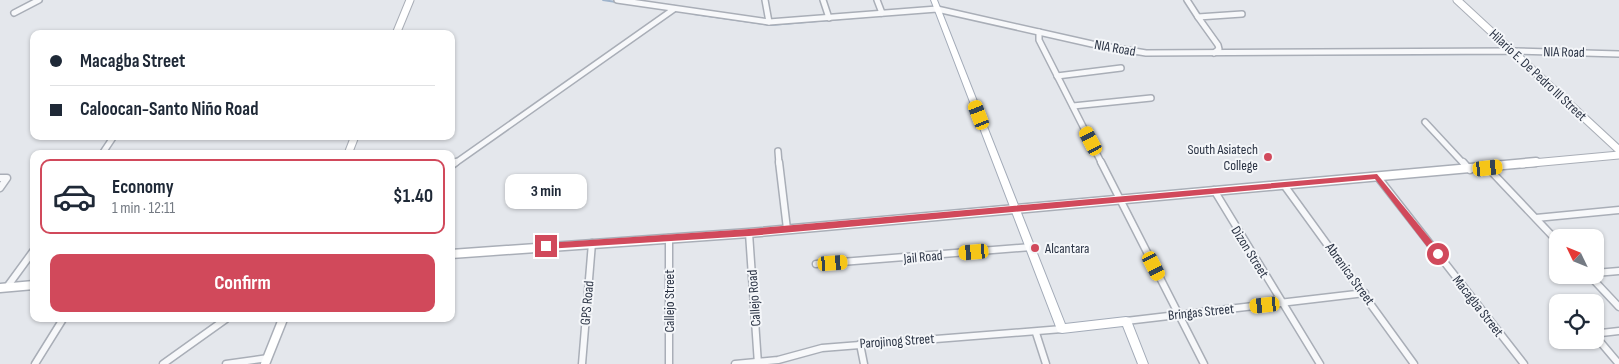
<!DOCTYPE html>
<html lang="en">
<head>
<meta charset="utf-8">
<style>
  :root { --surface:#fff; --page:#f6f6f7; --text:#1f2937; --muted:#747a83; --line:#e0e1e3; --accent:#d1495b }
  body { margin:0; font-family:"Sofia Sans Condensed",sans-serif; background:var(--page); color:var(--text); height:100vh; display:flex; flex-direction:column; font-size:19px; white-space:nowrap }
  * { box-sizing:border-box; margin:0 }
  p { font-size:16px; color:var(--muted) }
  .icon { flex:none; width:28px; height:28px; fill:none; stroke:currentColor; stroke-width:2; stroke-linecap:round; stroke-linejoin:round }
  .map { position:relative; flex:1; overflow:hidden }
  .side { position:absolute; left:30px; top:150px; width:425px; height:172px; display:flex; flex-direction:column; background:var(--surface); border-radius:10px; box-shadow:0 1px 4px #0004 }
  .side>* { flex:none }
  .banner { position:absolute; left:30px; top:30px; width:425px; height:110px; border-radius:10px; box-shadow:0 1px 4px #0004; display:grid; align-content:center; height:110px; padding:0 20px; background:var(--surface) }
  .needle { width:32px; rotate:313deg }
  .buttons { position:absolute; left:1549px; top:229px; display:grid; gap:10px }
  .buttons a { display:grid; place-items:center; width:55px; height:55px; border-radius:10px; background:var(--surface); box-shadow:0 1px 4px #0004; font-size:25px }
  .end { position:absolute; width:22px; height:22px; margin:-11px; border:6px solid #d1495b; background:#fff; box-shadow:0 0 0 2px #fff }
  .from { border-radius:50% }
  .bubble { position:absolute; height:35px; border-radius:10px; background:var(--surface); box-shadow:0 1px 4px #0004; font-size:16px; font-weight:700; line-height:35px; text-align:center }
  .car { position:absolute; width:15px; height:30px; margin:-15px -8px; border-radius:6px; box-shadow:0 0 4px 1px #0007; background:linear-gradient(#f5c518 24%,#345 0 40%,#f5c518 0 76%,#345 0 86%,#f5c518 0) }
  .banner b { display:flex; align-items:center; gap:18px; height:48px; font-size:19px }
  .banner b+b { border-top:1px solid var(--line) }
  .banner i { width:12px; height:12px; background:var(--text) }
  ul { padding:9px 0 0; list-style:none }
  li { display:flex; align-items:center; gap:15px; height:75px; margin:0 10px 8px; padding:0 10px; border:2px solid var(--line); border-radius:10px }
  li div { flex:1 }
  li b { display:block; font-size:19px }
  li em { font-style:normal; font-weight:700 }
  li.current { border-color:var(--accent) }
  li>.icon { width:45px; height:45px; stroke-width:1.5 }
  .primary-button { display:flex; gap:10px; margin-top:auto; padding:10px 20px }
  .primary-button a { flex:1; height:58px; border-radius:10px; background:var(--accent); color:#fff; font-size:20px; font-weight:700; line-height:58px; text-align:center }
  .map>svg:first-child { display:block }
</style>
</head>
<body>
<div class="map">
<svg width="1619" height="364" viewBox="0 0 1619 364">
  <rect width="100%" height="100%" fill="#e4e7ec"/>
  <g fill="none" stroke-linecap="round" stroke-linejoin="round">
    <g stroke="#9fb4cc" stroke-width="2">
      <path d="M603 0 616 2"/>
      <path d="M694 14 771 25 865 17"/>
      <path d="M1124 52 1142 55"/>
      <path d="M1524 54H1539"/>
      <path d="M1204 55 1512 54"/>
    </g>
    <defs>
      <g id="street-far1">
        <path d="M617 0 769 22 937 9 1092 44 1146 53 1514 51 1619 54"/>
        <path d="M765 0 769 22"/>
        <path d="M823 0 829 18"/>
        <path d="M877 0 882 13"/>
        <path d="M1187 0 1198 17"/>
        <path d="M14 13 39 0"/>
        <path d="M1039 32V40L1102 164"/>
        <path d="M1214 53 1219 49 1218 45 1198 17 1242 14"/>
        <path d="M1057 76 1121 68"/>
        <path d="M1073 106 1151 98"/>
        <path d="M1425 122 1464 164"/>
        <path d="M778 151 779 164"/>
        <path d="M102 154 114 136"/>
        <path d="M454 164 674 9"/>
      </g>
      <g id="street">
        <path d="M779 162 787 229"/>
        <path d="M1101 162 1204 364"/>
        <path d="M1463 162 1470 170"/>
        <path d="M451 166 456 162"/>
        <path d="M1488 168 1558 242"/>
        <path d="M1377 176 1524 364"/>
        <path d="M0 178H7L0 188"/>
        <path d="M1284 185 1414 364"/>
        <path d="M1214 190 1320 364"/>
        <path d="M1536 218 1619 210"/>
        <path d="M749 233 758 364"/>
        <path d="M669 238V364"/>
        <path d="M816 264 1031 247"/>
        <path d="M1595 273 1619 271"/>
        <path d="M1589 275 1619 307"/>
        <path d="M7 287 34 250"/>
        <path d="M1126 321 1365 293"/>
        <path d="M1619 331 1601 333 1597 338 1619 364"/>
        <path d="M1036 333 1046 364"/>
        <path d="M860 344 864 364"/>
        <path d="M35 364 63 319"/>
        <path d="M163 364 226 319"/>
        <path d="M226 364 268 358"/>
        <path d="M582 364 592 243"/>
        <path d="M735 364 778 360 822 348 1062 329"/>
      </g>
      <g id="secondary-far1">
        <path d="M1457 0 1619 150"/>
        <path d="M396 34 410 0"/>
        <path d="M348 154 355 136"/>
        <path d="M1522 164 1619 155"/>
      </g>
      <g id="secondary">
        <path d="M451 254 749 233 1536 162"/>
        <path d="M0 288 34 285"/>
        <path d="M265 364 283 319"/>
      </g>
      <path id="primary" d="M931 0H937L1065 324 1126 317 1130 318 1148 364H1138L1123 326 1062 333 1058 332Z"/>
    </defs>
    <use href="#street-far1" stroke="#a9aeb7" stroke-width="8"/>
    <use href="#street" stroke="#a9aeb7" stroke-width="9"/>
    <use href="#secondary-far1" stroke="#a9aeb7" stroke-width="9"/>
    <use href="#secondary" stroke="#a9aeb7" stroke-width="11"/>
    <use href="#primary" stroke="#a3abb8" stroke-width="2"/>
    <use href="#street-far1" stroke="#f7f8fa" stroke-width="5"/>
    <use href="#street" stroke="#f7f8fa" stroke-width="6"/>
    <use href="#secondary-far1" stroke="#fff" stroke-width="7"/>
    <use href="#secondary" stroke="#fff" stroke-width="8"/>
    <use href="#primary" fill="#fff" fill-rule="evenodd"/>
  </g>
  <path fill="#d1495b" d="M1377 174 1441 252V257H1435L1375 179 749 236 546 249 542 246 546 243 749 229Z"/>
  <g fill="#d1495b" stroke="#f4f6f9" stroke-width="2">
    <circle cx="1268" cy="157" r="5"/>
    <circle cx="1035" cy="248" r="5"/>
  </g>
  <g text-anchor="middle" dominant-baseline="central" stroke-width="4" stroke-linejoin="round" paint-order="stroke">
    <g font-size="14" fill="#2b3445" stroke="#f4f6f9">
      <text transform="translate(1115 48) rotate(10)">NIA Road</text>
      <text transform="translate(1564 52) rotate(1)">NIA Road</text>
      <text transform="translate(1538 75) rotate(43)">Hilario E. De Pedro III Street</text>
      <text transform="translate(1250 252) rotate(58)">Dizon Street</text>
      <text transform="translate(923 257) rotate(-5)">Jail Road</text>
      <text transform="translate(1350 274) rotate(54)">Abrenica Street</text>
      <text transform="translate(754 298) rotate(-94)">Callejo Road</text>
      <text transform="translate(669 301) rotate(-90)">Callejo Street</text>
      <text transform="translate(587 303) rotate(-85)">GPS Road</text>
      <text transform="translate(1478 306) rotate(52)">Macagba Street</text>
      <text transform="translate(1201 312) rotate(-6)">Bringas Street</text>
      <text transform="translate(897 341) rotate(-4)">Parojinog Street</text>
    </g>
    <g font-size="14" fill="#2b3445" stroke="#f4f6f9" text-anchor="end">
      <text x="1258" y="149">South Asiatech<tspan x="1258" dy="16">College</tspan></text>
      <text x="1045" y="248" text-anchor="start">Alcantara</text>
    </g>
  </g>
</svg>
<div class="buttons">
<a><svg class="needle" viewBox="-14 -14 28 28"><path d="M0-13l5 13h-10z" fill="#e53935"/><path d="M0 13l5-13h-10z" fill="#747a83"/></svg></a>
<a><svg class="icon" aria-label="locate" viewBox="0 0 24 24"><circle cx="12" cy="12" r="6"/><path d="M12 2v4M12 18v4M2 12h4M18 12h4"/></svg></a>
</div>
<i class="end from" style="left:1438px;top:254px"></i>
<i class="end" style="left:546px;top:246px"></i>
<div class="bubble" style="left:505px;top:174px;width:82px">3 min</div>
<i class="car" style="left:979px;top:115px;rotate:339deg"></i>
<i class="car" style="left:1091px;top:141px;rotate:332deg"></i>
<i class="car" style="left:1488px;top:168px;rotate:84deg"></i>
<i class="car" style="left:974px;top:252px;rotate:265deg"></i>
<i class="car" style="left:833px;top:263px;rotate:86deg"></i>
<i class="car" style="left:1154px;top:266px;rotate:153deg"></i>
<i class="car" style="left:1265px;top:305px;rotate:264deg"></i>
<div class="banner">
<b><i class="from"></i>Macagba Street</b>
<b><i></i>Caloocan-Santo Niño Road</b>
</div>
<section class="side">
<ul>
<li class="current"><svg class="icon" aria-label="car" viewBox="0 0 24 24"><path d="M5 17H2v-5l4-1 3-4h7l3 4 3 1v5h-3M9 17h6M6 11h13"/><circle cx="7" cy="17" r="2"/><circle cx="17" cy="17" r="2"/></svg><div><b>Economy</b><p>1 min · 12:11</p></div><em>$1.40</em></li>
</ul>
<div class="primary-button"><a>Confirm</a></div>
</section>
</div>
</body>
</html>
